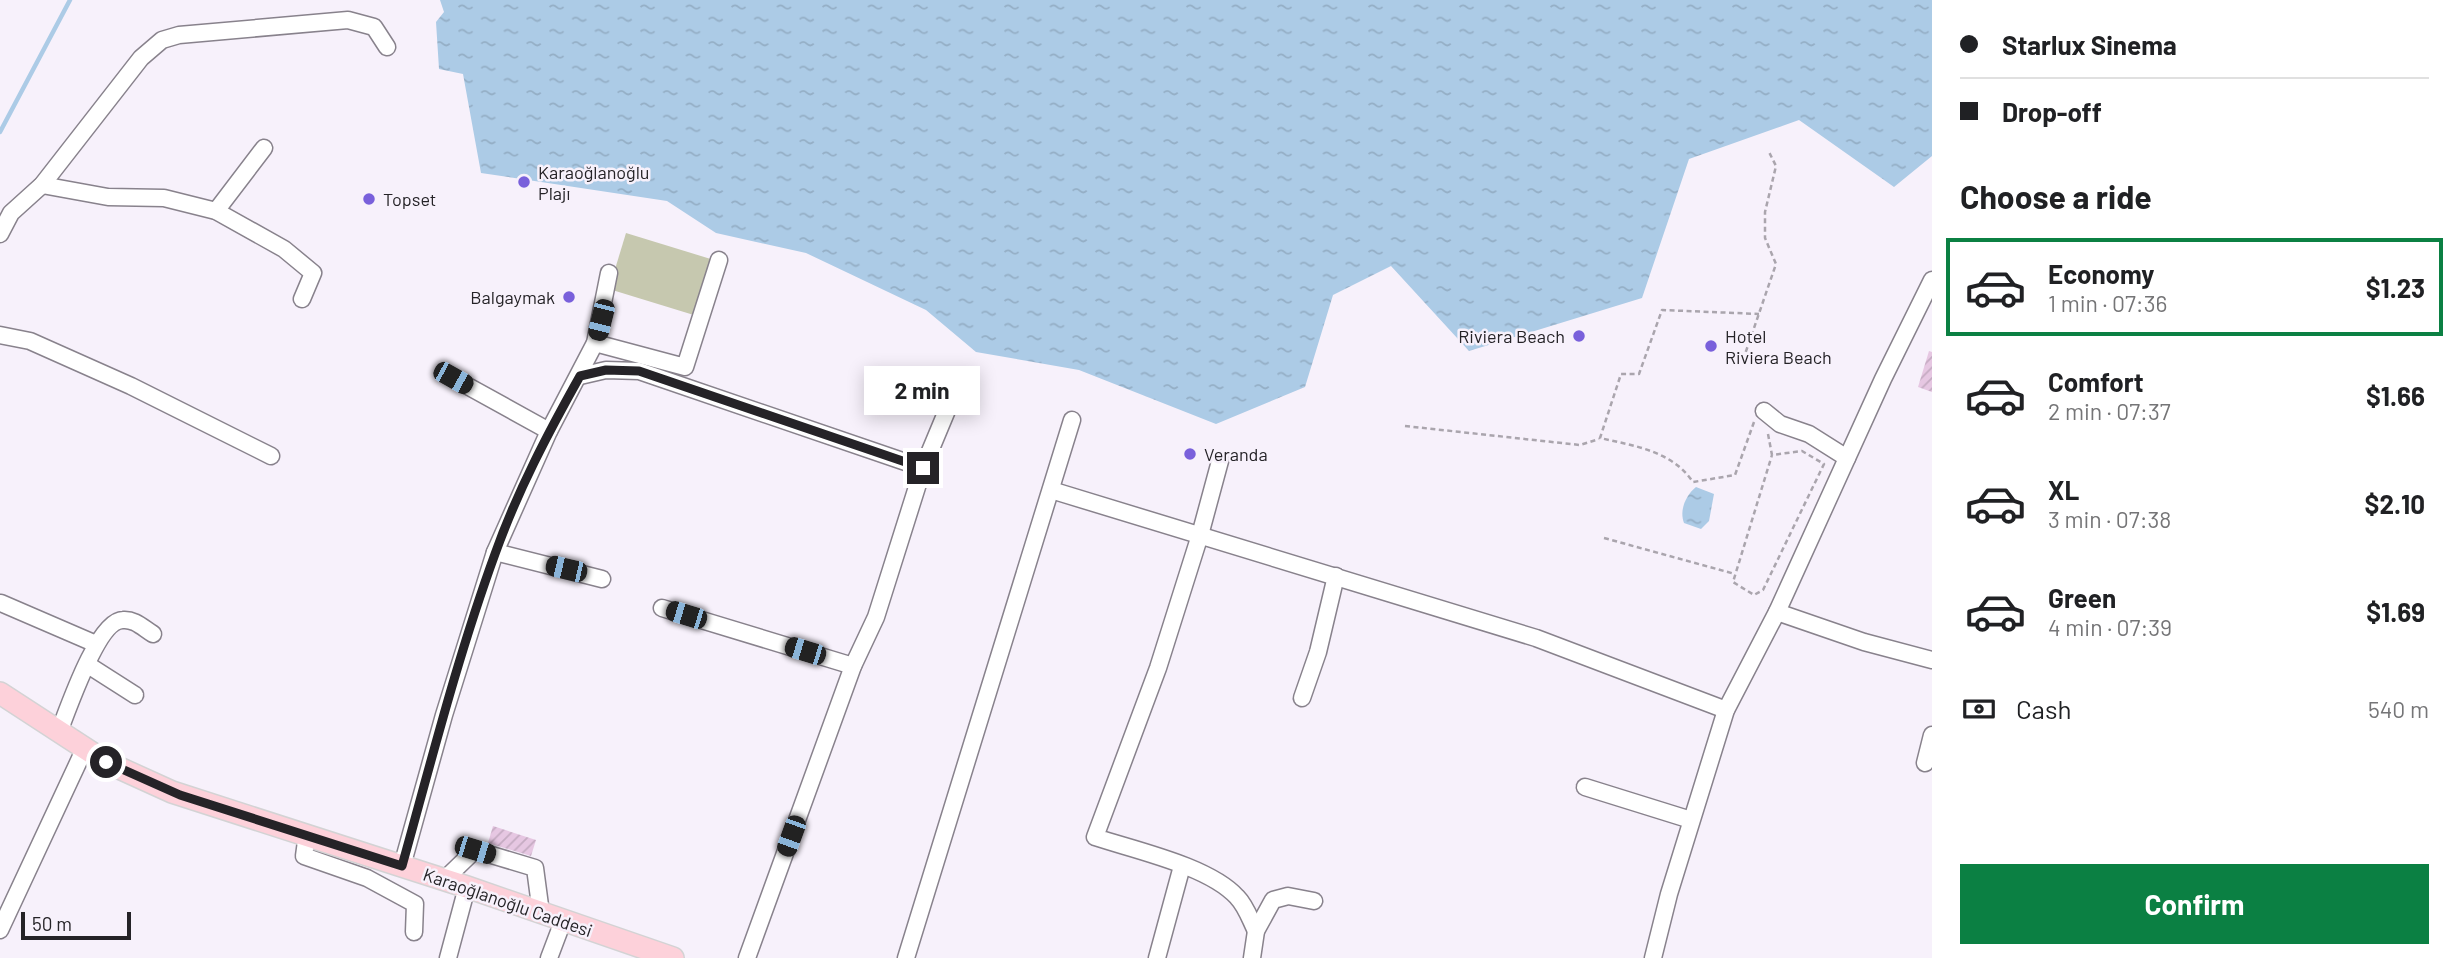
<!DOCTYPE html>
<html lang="en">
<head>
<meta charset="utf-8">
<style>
  :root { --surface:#fff; --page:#f6f6f6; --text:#202124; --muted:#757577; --line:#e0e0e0; --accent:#0b8043 }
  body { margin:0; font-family:Barlow,sans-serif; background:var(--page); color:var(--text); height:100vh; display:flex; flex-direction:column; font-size:26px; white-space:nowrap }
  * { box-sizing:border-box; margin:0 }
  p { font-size:23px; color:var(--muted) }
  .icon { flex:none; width:38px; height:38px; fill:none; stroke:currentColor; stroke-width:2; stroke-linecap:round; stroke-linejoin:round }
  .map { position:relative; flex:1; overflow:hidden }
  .sheet { display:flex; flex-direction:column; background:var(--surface); width:525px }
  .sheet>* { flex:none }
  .banner { display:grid; align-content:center; height:154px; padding:0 28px; background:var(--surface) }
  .scale { position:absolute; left:21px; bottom:18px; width:110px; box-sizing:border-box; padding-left:7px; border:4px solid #252327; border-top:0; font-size:19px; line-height:24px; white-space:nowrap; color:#252327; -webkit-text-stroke:5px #f7f1fb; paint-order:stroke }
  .end { position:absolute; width:32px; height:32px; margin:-16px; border:9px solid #252327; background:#fff; box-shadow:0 0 0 4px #fff }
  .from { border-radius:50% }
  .bubble { position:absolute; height:49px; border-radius:0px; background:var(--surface); box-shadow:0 4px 18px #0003; font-size:23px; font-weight:700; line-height:49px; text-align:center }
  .car { position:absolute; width:21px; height:42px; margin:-21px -10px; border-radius:9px; box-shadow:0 0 5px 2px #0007; background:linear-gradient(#222 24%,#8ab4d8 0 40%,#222 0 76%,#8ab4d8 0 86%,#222 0) }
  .banner b { display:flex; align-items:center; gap:24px; height:66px; font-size:26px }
  .banner b+b { border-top:2px solid var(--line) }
  .banner i { width:18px; height:18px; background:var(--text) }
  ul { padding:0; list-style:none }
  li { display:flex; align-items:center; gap:21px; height:98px; margin:0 14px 10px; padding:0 14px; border:4px solid transparent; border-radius:0px }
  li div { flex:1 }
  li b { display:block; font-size:26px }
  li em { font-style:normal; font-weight:700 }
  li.selected { border-color:var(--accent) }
  li>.icon { width:63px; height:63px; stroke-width:1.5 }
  h2 { padding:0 28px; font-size:32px; line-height:84px }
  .pay { display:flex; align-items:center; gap:18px; height:77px; padding:0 28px; font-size:26px }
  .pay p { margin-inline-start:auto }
  .primary-button { display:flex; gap:14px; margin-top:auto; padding:14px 28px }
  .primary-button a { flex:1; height:80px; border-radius:0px; background:var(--accent); color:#fff; font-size:28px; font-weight:700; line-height:80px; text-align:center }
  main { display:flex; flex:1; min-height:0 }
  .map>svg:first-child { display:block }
</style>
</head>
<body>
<main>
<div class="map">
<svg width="1932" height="958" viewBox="0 0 1932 958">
  <defs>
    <pattern id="water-ripples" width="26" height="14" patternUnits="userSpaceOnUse" patternTransform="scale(1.75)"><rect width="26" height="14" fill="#accbe6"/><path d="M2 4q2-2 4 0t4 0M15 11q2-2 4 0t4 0" fill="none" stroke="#94aec5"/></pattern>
    <pattern id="building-hatch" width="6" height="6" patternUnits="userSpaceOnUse" patternTransform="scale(1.75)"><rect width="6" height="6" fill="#e6c7e2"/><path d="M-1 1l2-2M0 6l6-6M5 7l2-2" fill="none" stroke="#c5abc2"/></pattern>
  </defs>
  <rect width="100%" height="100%" fill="#f7f1fb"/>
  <path fill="#c6c8af" d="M626 233 714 260 697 316 609 289Z"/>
  <g fill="url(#water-ripples)">
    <path d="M440 0H1932V156L1894 187 1799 120 1689 159 1642 298 1469 351 1391 266 1333 295 1305 387 1216 424 1079 370 976 352 926 310 806 253 716 233 667 201 481 173 463 74 439 69 436 22 444 12Z"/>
    <path d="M1696 487 1714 494 1709 521 1701 529 1684 523C1679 510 1686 495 1696 487Z"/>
  </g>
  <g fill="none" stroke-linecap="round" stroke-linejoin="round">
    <path stroke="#accbe6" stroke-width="4.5" d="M0 132 70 0"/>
  </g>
  <g fill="url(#building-hatch)">
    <path d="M1929 351 1932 352V392L1918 387Z"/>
    <path d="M493 826 536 840 531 856 488 843Z"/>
  </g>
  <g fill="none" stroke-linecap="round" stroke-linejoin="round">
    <defs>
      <g id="minor">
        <path d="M42 185 108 197 164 198 216 211 284 249 313 273 302 299"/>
        <path d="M216 211 264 148"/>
        <path d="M0 234 11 213 42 185 141 58 162 40 179 35 348 20 374 27 387 47"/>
        <path d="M0 335 30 341 131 386 271 456"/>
        <path d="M595 343 685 367 719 260"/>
        <path d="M580 376 606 370 639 371 923 468"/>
        <path d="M453 378 549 431"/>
        <path d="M1764 411 1780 424 1809 434 1847 458"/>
        <path d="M1220 461 1200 535 1158 668 1095 837C1134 850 1209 866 1237 897 1246 906 1250 919 1256 931"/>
        <path d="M1051 490 1536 638 1726 710"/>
        <path d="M495 552 602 579"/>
        <path d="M1 603 96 644"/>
        <path d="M662 608 853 666"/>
        <path d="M1777 612 1864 642 1932 660"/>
        <path d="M88 665 135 695"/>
        <path d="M1302 698 1318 652 1336 576"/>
        <path d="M59 732C68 709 98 620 123 620 135 619 143 628 153 634"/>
        <path d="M1925 763 1932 735"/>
        <path d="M1585 787 1691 820"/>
        <path d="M307 834 304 856 367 878 415 904 414 932"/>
        <path d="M402 866 444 715 495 552 549 431 595 343 609 273"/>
        <path d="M444 880 475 850 535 868 541 913"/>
        <path d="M0 930 84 750"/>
        <path d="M448 958 467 887"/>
        <path d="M549 958 563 921"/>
        <path d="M747 958 853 666 876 617 923 468 953 396"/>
        <path d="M906 958 1072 420"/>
        <path d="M1157 958 1182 866"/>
        <path d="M1252 958 1256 931 1273 900 1288 896 1314 901"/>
        <path d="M1653 958 1669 894 1726 710 1777 612 1883 379 1932 280"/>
      </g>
      <path id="major" d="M0 693 106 762 172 792 467 887 673 958"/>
    </defs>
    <use href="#minor" stroke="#88828c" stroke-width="19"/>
    <use href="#major" stroke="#d3d3d4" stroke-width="24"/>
    <g stroke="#aaa5ad" stroke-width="2.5" stroke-dasharray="5 3.5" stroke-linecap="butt">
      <path d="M1743 360 1776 264 1765 238V212L1776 166 1769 152"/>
      <path d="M1754 422 1735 475 1693 482C1672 451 1635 446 1600 438L1621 374H1639L1662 310 1759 314"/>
      <path d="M1405 426 1580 445 1599 439"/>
      <path d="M1768 434 1772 455 1802 451 1824 464 1763 590 1754 595 1733 582 1772 455"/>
      <path d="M1604 538 1735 574"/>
    </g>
    <use href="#minor" stroke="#fff" stroke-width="16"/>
    <use href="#major" stroke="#fdd1da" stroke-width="21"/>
  </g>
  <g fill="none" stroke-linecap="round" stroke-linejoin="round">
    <path stroke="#252327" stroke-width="9" d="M106 762 180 795 402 866C431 762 458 655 495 554 517 492 548 433 580 376L606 370 639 371 923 468"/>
  </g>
  <g fill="#7960db" stroke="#f7f1fb" stroke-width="2.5">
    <circle cx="524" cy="182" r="7"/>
    <circle cx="369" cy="199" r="7"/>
    <circle cx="569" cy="297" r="7"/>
    <circle cx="1579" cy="336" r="7"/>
    <circle cx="1711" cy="346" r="7"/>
    <circle cx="1190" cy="454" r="7"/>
  </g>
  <g text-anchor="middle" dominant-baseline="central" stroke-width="5" stroke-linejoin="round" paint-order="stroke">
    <g font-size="18" fill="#252327" stroke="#f7f1fb" text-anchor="start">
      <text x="538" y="172">Karaoğlanoğlu<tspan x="538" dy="21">Plajı</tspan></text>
      <text x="383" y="199">Topset</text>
      <text x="555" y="297" text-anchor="end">Balgaymak</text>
      <text x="1565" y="336" text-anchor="end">Riviera Beach</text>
      <text x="1725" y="336">Hotel<tspan x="1725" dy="21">Riviera Beach</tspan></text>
      <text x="1204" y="454">Veranda</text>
    </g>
    <g font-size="18" fill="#252327" stroke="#f7f1fb">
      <text transform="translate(508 902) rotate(19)">Karaoğlanoğlu Caddesi</text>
    </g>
  </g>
</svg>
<div class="scale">50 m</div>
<i class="end from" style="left:106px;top:762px"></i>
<i class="end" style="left:923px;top:468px"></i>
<div class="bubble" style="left:864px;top:366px;width:116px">2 min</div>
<i class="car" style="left:601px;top:320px;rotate:194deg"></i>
<i class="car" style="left:453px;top:378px;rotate:119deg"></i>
<i class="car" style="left:566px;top:569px;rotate:283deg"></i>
<i class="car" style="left:686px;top:615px;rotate:287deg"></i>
<i class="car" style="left:805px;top:651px;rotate:287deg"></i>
<i class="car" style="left:791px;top:836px;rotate:200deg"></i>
<i class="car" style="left:475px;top:850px;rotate:107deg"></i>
</div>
<section class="sheet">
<div class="banner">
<b><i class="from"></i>Starlux Sinema</b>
<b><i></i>Drop-off</b>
</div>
<h2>Choose a ride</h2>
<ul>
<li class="selected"><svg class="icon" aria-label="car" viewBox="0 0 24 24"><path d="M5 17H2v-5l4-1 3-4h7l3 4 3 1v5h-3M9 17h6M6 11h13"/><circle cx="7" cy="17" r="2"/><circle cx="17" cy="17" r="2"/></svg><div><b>Economy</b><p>1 min · 07:36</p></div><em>$1.23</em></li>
<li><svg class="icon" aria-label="car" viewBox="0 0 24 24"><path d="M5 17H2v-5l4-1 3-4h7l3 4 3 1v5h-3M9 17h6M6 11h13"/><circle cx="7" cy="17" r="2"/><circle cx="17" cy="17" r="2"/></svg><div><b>Comfort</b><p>2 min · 07:37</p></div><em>$1.66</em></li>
<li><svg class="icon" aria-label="car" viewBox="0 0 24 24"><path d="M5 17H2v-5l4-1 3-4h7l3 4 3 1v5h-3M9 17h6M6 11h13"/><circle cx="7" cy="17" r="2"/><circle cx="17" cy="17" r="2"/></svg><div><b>XL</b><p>3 min · 07:38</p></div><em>$2.10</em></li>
<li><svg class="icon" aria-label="car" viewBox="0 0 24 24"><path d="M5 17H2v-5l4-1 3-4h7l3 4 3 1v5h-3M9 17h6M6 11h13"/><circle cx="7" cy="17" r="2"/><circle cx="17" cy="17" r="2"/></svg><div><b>Green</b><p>4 min · 07:39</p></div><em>$1.69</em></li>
</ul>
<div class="pay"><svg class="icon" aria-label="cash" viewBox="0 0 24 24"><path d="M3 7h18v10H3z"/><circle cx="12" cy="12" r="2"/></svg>Cash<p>540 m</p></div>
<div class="primary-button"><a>Confirm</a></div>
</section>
</main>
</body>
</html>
